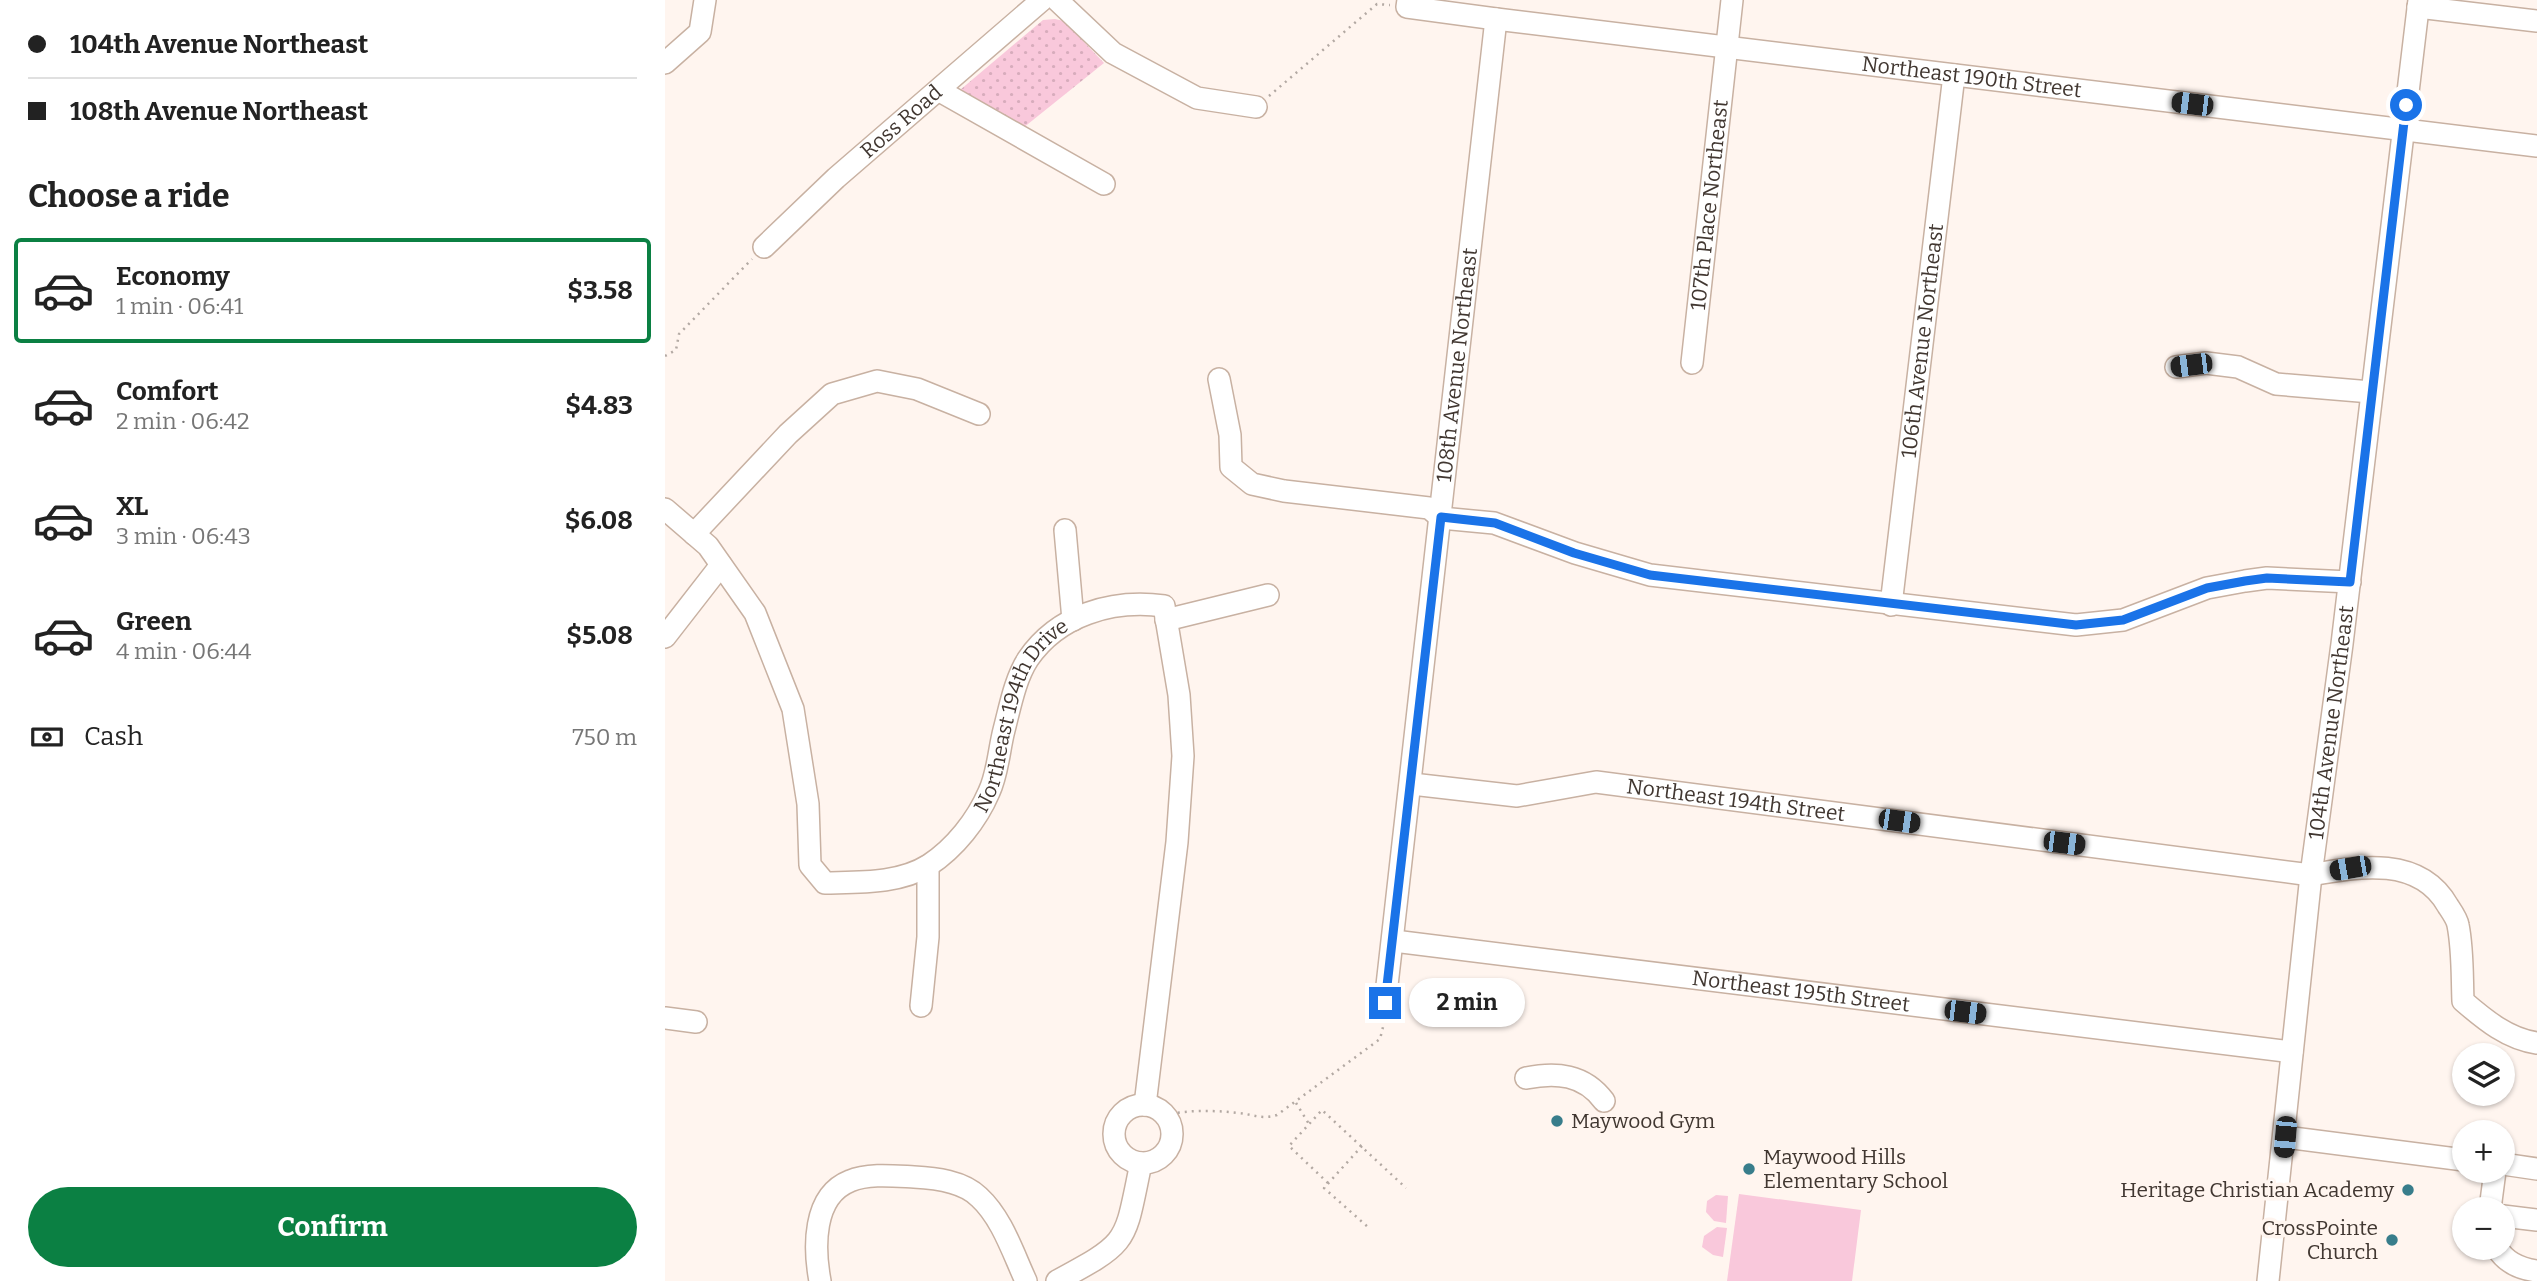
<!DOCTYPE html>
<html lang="en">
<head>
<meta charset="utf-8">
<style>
  :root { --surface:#fff; --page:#f2f2f2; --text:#222; --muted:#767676; --line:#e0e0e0; --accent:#0b8043 }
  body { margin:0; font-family:Bitter,serif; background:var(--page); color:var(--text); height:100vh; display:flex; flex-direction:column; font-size:26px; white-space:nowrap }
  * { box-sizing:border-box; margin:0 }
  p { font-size:23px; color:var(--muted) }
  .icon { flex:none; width:38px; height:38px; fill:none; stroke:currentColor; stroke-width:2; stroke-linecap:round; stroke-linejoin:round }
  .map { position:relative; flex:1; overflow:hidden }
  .details { display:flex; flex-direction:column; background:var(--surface); width:665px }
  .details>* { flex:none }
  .top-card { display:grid; align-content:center; height:154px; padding:0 28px; background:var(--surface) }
  .buttons { position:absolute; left:1787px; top:1043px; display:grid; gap:14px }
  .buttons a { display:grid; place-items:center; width:63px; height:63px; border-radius:50%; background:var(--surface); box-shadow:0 2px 5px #0004; font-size:35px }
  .end { position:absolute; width:32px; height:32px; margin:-16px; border:9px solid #1a73e8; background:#fff; box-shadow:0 0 0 4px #fff }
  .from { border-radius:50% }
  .bubble { position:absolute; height:49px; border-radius:24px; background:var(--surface); box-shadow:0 2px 5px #0004; font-size:23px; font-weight:700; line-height:49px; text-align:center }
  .car { position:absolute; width:21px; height:42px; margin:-21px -10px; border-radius:9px; box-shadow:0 0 5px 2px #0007; background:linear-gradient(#222 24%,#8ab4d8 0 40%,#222 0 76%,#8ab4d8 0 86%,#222 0) }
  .top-card b { display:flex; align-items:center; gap:24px; height:66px; font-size:26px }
  .top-card b+b { border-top:2px solid var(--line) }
  .top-card i { width:18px; height:18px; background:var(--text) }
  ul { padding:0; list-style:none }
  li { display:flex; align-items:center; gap:21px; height:105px; margin:0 14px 10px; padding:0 14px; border:4px solid transparent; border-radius:7px }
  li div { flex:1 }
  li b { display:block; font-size:26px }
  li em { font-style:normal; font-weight:700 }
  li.current { border-color:var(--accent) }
  li>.icon { width:63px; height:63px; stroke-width:1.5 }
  h2 { padding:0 28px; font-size:32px; line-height:84px }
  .pay { display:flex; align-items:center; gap:18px; height:77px; padding:0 28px; font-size:26px }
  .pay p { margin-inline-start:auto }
  .primary-button { display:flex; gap:14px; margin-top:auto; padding:14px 28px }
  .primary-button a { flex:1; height:80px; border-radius:42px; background:var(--accent); color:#fff; font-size:28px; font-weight:700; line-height:80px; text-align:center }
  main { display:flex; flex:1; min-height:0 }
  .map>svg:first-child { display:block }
</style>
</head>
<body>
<main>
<section class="details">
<div class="top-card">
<b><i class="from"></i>104th Avenue Northeast</b>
<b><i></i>108th Avenue Northeast</b>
</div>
<h2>Choose a ride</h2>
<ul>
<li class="current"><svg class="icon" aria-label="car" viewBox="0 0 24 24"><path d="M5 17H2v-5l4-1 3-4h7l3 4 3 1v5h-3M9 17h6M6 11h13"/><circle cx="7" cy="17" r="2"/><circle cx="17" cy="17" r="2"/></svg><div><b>Economy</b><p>1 min · 06:41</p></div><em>$3.58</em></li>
<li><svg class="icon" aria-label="car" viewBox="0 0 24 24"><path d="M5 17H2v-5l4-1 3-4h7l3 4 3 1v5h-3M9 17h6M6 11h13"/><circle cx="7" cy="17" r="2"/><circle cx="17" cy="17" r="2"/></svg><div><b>Comfort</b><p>2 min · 06:42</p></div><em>$4.83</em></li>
<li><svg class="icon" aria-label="car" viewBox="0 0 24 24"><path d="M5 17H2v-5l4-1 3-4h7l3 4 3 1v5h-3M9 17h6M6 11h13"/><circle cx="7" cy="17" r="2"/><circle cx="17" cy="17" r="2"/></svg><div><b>XL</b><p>3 min · 06:43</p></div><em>$6.08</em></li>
<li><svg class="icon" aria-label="car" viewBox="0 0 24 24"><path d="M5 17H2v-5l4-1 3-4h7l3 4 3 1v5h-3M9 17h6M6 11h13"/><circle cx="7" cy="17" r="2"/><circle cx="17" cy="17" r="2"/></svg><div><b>Green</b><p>4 min · 06:44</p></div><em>$5.08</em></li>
</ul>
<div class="pay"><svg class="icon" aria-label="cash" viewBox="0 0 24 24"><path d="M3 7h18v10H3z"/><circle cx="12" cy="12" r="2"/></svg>Cash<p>750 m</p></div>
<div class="primary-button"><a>Confirm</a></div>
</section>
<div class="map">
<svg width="1872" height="1281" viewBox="0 0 1872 1281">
  <defs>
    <pattern id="park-dots" width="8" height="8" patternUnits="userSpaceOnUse" patternTransform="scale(1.75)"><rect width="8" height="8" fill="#f9c8db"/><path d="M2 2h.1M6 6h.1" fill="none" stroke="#d7acbc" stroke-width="1.8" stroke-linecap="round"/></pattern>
  </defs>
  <rect width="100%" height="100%" fill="#fff5ef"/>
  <path fill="url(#park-dots)" d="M390 19 399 21 439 63 358 128 295 90 378 20Z"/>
  <g fill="#f9c8db">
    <path d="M1074 1194 1196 1210 1187 1281H1062Z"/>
    <path d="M1051 1195 1063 1196 1061 1223 1049 1221 1041 1212 1042 1201Z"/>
    <path d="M1052 1227 1062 1228 1058 1257 1048 1255 1037 1247 1039 1236Z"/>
  </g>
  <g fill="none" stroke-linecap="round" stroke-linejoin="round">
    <defs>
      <g id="minor">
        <path d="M392 0 448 53 532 98 591 107"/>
        <path id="s1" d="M743 0 742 7 831 19 1872 146"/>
        <path d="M1753 7 1872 21"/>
        <path d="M0 63 35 32 40 0"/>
        <path d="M275 91 439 184"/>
        <path id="s2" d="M99 247 171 178 377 0"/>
        <path id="s3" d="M1027 363 1067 0"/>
        <path d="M1511 367 1541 363 1573 367 1611 384 1706 392"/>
        <path d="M554 379 565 435 566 467 587 484 619 491 764 508 776 518 829 523 910 553 985 575 1411 625 1458 620 1542 588 1580 581 1602 578 1685 582"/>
        <path id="s4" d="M0 509 43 546 90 613 128 709 143 804 145 865 160 883C194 882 234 884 264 865 290 848 312 820 324 792 333 773 334 749 339 730 345 707 350 679 363 659 393 615 447 599 499 606L514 695 518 756 512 842 480 1105"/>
        <path d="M400 530 408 620"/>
        <path d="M29 534 123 434 167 394 212 381 252 389 314 414"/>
        <path id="s5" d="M1226 605 1289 75"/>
        <path d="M501 620 603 595"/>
        <path d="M0 637 56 565"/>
        <path id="s6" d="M747 784 852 796 931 782 1646 875C1695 866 1755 856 1783 906 1787 912 1792 919 1793 925 1798 950 1797 977 1798 1001 1820 1020 1843 1039 1872 1043"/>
        <path id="s7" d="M729 941 1627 1052"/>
        <path id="s8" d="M720 1003 831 19"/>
        <path d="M256 1006 263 937V866"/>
        <path d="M0 1018 31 1022"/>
        <path d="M861 1078C891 1072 919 1074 939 1101"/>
        <circle cx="478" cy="1134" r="29"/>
        <path d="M1620 1137 1799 1160"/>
        <path d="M1838 1164 1872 1169"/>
        <path d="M1825 1209 1830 1171"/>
        <path d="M1838 1216 1872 1220"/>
        <path d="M1832 1248C1841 1263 1855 1269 1872 1271"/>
        <path d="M155 1281C149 1249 147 1196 185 1181 203 1173 230 1176 249 1177 270 1178 298 1181 314 1197 337 1218 348 1253 361 1281"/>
        <path d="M392 1281C466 1241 459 1244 476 1163"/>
        <path id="s9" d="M1603 1281 1646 875 1677 644 1754 0"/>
      </g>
    </defs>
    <use href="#minor" stroke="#c8b1a2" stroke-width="24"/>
    <g stroke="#b3a9a3" stroke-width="2.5" stroke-dasharray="2 5" stroke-linecap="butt">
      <path d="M604 96 712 4 725 5"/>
      <path d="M0 356 11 350 14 334 87 259"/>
      <path d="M631 1103 644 1124"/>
      <path d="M499 1115C523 1110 548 1110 573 1113 587 1114 597 1120 612 1115L715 1039 719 1023"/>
      <path d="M697 1146 659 1188 704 1228"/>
      <path d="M663 1183 624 1146 657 1110 741 1188"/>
    </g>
    <use href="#minor" stroke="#fff" stroke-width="21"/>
  </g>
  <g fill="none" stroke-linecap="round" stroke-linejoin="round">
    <path stroke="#1a73e8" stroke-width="9" d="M720 1003 776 517 830 523 909 553 985 575 1411 625 1458 620 1542 588 1580 581 1602 578 1685 582 1741 105"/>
  </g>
  <g fill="#387d8b" stroke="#fff5ef" stroke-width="2.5">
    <circle cx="892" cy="1121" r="7"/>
    <circle cx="1084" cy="1169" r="7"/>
    <circle cx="1743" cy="1190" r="7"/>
    <circle cx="1727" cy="1240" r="7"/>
  </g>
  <g text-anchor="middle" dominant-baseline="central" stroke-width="7" stroke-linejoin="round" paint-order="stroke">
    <g font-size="21" fill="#413731" stroke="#fff5ef">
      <text stroke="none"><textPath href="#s1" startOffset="576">Northeast 190th Street</textPath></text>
      <text stroke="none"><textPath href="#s2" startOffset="186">Ross Road</textPath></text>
      <text stroke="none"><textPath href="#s3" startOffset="159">107th Place Northeast</textPath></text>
      <text stroke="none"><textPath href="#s5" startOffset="266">106th Avenue Northeast</textPath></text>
      <text stroke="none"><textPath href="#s8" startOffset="642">108th Avenue Northeast</textPath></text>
      <text stroke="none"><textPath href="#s4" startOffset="710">Northeast 194th Drive</textPath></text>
      <text stroke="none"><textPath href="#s9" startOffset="562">104th Avenue Northeast</textPath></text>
      <text stroke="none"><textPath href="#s6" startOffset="327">Northeast 194th Street</textPath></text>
      <text stroke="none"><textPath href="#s7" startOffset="410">Northeast 195th Street</textPath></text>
    </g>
    <g font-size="21" fill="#413731" stroke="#fff5ef" text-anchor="start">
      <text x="906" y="1121">Maywood Gym</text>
      <text x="1098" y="1157">Maywood Hills<tspan x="1098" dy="24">Elementary School</tspan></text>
      <text x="1729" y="1190" text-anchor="end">Heritage Christian Academy</text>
      <text x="1713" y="1228" text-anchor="end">CrossPointe<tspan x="1713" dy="24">Church</tspan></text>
    </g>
  </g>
</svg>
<div class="buttons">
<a><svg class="icon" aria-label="layers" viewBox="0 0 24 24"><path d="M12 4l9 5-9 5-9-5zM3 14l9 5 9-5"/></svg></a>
<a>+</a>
<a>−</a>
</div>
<i class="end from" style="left:1741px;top:105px"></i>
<i class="end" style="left:720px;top:1003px"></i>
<div class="bubble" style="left:744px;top:978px;width:116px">2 min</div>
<i class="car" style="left:1527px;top:104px;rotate:277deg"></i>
<i class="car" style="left:1526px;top:365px;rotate:263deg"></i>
<i class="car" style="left:1234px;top:821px;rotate:98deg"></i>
<i class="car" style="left:1399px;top:843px;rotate:97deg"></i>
<i class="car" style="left:1685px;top:868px;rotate:260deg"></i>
<i class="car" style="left:1300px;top:1012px;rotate:97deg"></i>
<i class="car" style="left:1620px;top:1137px;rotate:185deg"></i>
</div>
</main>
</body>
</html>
